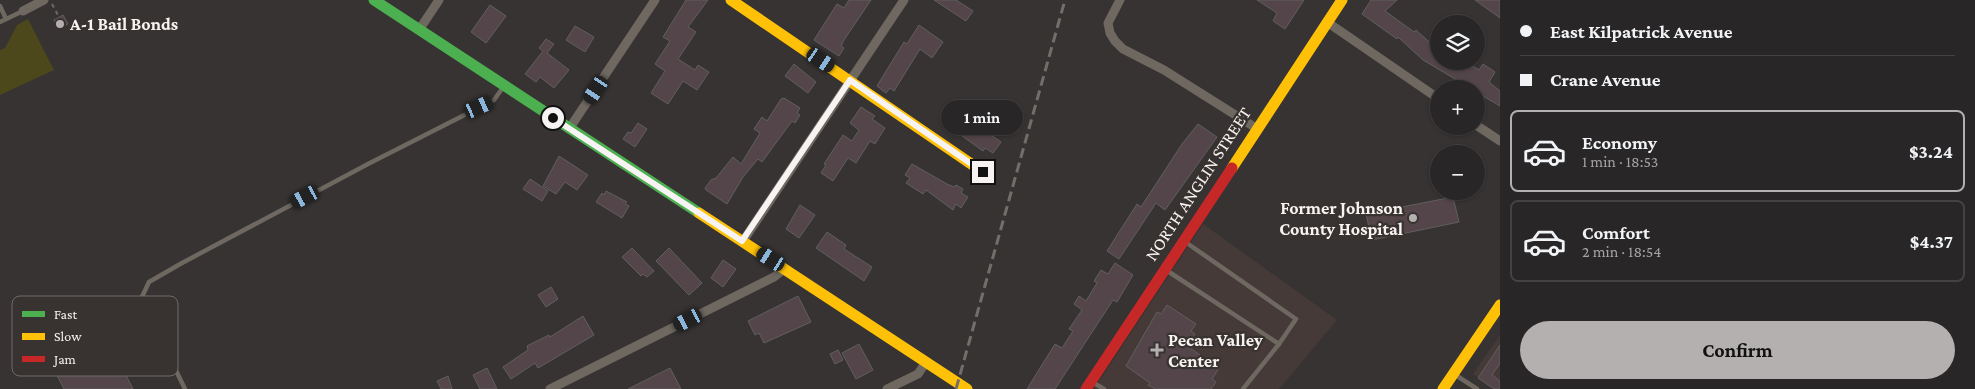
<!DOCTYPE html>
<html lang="en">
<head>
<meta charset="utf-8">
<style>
  :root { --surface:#282626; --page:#343232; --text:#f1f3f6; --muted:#a5a5a7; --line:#444343; --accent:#b3b0af }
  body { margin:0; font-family:"Crimson Pro",serif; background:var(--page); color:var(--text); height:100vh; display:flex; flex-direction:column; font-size:19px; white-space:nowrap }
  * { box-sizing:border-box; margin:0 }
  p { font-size:16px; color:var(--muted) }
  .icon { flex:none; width:28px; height:28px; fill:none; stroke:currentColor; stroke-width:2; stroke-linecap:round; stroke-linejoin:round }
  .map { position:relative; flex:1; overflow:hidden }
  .sheet { display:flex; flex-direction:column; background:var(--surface); width:475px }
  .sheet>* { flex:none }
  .top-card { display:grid; align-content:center; height:110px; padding:0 20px; background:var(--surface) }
  .controls { position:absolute; left:1430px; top:15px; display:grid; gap:10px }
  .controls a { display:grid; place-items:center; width:55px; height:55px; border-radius:50%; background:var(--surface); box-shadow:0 1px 4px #0004,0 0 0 1px var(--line); font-size:25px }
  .end { position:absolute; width:22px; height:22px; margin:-11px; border:6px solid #f7f3f2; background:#111; box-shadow:0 0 0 2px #111 }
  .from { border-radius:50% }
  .bubble { position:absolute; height:35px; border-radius:18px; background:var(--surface); box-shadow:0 1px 4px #0004,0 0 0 1px var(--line); font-size:16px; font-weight:700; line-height:35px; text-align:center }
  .car { position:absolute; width:15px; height:30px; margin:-15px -8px; border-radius:6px; box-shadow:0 0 4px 1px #0007; background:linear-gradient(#222 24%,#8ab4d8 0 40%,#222 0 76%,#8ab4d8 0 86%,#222 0) }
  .top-card b { display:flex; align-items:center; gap:18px; height:48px; font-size:19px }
  .top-card b+b { border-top:1px solid var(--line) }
  .top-card i { width:12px; height:12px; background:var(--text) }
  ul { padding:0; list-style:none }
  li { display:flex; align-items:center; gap:15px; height:82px; margin:0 10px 8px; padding:0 10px; border:2px solid var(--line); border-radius:8px }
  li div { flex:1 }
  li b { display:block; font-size:19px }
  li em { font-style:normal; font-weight:700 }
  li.on { border-color:var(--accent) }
  li>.icon { width:45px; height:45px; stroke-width:1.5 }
  .button { display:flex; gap:10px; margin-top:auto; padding:10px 20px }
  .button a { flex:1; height:58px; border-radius:30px; background:var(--accent); color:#111; font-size:20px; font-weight:700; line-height:58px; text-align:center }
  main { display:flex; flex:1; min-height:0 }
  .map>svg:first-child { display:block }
</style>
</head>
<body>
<main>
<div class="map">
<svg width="1500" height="389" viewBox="0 0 1500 389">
  <rect width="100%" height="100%" fill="#363332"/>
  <g fill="#453a37">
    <path d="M1203 224 1337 320 1279 389H1094Z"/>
    <path d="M1500 335V389H1494L1473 374Z"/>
  </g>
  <path fill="#4c481b" d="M28 19 54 70 0 95V50L5 48 17 25Z"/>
  <g fill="#534549" stroke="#615f5f">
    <path d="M686 0H708L688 27 696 32 678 59 695 70 698 65 709 72 697 90 683 81 668 104 651 93 665 71 655 64 670 41 663 37Z"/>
    <path d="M849 0H871L844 40 841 46 844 48 839 56 814 40 837 4 844 8Z"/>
    <path d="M934 0H956L973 11 966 21Z"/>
    <path d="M1257 0H1304L1285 29 1273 21 1277 13Z"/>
    <path d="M1371 0H1397L1385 11 1414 32 1416 30 1439 51V61H1464L1479 70 1483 64 1495 72 1489 82 1500 91V106L1476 92V89H1472L1423 60 1398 37 1397 39 1362 14Z"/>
    <path d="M1475 0H1500V18Z"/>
    <path d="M490 5 506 16 486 43 471 32Z"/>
    <path d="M63 15 68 24 58 28 54 20Z"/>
    <path d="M919 25 943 42 932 58 920 49 894 91 890 88 886 93 877 86 904 42 907 44Z"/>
    <path d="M575 26 594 37 585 52 566 40Z"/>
    <path d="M546 39 554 44 547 53 569 70 554 88 540 77 536 82 525 74 543 51 539 48Z"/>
    <path d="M794 64 816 82 808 93 785 76Z"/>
    <path d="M784 98 800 108 797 113 800 115 795 123 792 121 762 162 758 159 743 177 727 204 706 190 705 188 711 180 716 178 733 157 741 164 760 133 754 129 762 117 767 121 781 99Z"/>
    <path d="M861 107 875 116 872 119 885 128 875 144 870 141 856 163 848 158 833 181 821 173 826 165 824 164 843 135 852 141 859 130 850 123Z"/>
    <path d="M952 108 1001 142 993 153 985 148 983 151 943 122Z"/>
    <path d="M638 123 647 129 635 147 623 139 628 132 631 133Z"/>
    <path d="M1198 124 1217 137 1165 210 1156 203 1119 259 1107 251 1137 204 1141 207 1182 144Z"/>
    <path d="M559 156 588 175 577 190 565 182 556 194 543 186Z"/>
    <path d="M912 164 947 184 954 187 956 185 963 189 961 193 968 197 961 208 956 204 953 210 926 190 923 194 906 183 910 178 905 175Z"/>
    <path d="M530 179 548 191 542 201 523 189Z"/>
    <path d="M606 191 627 202 625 204 629 206 622 218 596 202 602 193 604 195Z"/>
    <path d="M1453 197 1459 222 1372 240 1366 214Z"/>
    <path d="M800 205 815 215 799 238 786 229Z"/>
    <path d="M827 232 846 245 844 249 872 267 864 281 816 248Z"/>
    <path d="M632 248 654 271 647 277 643 274 641 276 622 257Z"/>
    <path d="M669 248 702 283 689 295 656 261Z"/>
    <path d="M723 260 736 269 723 287 711 278Z"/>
    <path d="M1115 263 1133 275 1117 302 1113 300 1055 389H1027L1055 344 1062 348 1073 331 1069 329 1082 310 1074 304 1079 296 1086 301 1097 283 1094 281 1101 270 1108 274Z"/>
    <path d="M551 287 558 299 546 307 538 295Z"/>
    <path d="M798 296 811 322 764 343 759 333 755 335 748 321Z"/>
    <path d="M1167 305 1196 324 1191 331 1195 334 1187 346 1219 368 1212 379 1216 382 1211 389H1155L1148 385 1150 383 1126 366 1157 312 1161 314Z"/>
    <path d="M96 316 133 389H64L41 344Z"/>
    <path d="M583 316 594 335 538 368 535 363 511 379 503 367 528 350 527 346 549 335 550 337Z"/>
    <path d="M859 344 873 370 856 379 842 353Z"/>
    <path d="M1500 345V363L1492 375 1500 381V389H1494L1478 378Z"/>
    <path d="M838 350 843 360 835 364 830 354Z"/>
    <path d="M487 368 497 389H480L473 375Z"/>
    <path d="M670 368 681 389H628Z"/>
    <path d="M448 376 452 389H441L437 381Z"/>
  </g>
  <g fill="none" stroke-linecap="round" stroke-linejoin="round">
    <path stroke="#6d6964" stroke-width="2" stroke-dasharray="4 4" stroke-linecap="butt" d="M52 4 59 17"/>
    <g stroke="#6e6861" stroke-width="4.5">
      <path d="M0 6 6 19"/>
      <path d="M0 22 23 11"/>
      <path d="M1166 270 1279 344 1296 319 1184 241"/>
      <path d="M1454 374 1477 389"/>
      <path d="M1092 382 1104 389"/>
      <path d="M185 389 141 299 149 282 182 263 368 164 494 100 504 86"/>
      <path d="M1243 389 1279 344"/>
    </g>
    <g stroke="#6e6861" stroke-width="9">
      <path d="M1120 0 1108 23 1110 33 1115 41 1123 49 1164 70 1256 128"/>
      <path d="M23 11 44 0"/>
      <path d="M1327 22 1439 99"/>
      <path d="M419 30 439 0"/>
      <path d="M1476 125 1500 141"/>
      <path d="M569 129 655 0"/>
      <path d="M743 241 904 0"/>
      <path d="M550 389 774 277 785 268"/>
      <path d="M887 389 918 374 926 362"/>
    </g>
    <path stroke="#4caf50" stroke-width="11" d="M374 0 699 213"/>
    <g stroke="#ffc107" stroke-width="11">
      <path d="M731 0 983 172"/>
      <path d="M1232 168 1342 0"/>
      <path d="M699 213 967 389"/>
      <path d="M1443 389 1500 305"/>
    </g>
    <path stroke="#c62828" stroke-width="11" d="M1086 389 1232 168"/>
    <path stroke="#726e6a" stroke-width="3" stroke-dasharray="10 5" stroke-linecap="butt" d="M956 389 1065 0"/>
  </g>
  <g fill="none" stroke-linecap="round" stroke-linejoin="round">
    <path stroke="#f7f3f2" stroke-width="6" d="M553 118 742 241 850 80 983 172"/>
  </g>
  <g fill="#b3b0af" stroke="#383230" stroke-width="2">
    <circle cx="60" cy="24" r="5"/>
    <circle cx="1413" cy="218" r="5"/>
    <path d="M1154.5 342.5h5v5h5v5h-5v5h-5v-5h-5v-5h5z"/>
  </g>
  <g text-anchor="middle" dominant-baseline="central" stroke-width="4.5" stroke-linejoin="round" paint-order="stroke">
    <g font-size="18" font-weight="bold" fill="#f7f3f2" stroke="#383230" text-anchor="start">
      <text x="70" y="24">A-1 Bail Bonds</text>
      <text x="1403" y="208" text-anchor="end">Former Johnson<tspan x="1403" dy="21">County Hospital</tspan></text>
      <text x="1168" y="340">Pecan Valley<tspan x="1168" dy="21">Center</tspan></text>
    </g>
    <g font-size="18" fill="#f7f3f2" stroke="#383230">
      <text transform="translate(1198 184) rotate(-57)">NORTH ANGLIN STREET</text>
    </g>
  </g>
  <rect x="12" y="296" width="166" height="80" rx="8" fill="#383230" stroke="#716c6a" stroke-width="1"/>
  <rect x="22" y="311" width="23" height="6" fill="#4caf50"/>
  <rect x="22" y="333" width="23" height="7" fill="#ffc107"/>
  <rect x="22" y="356" width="23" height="6" fill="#c62828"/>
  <g font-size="14" fill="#f7f3f2">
    <text x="54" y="319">Fast</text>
    <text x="54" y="341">Slow</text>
    <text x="54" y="364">Jam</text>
  </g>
</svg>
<div class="controls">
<a><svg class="icon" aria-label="layers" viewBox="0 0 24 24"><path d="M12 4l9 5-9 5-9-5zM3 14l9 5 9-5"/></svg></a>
<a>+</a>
<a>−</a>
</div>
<i class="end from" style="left:553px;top:118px"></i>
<i class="end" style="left:983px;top:172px"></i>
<div class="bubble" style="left:941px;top:100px;width:82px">1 min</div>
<i class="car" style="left:821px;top:60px;rotate:124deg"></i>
<i class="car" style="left:596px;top:90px;rotate:214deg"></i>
<i class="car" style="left:479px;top:107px;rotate:66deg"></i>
<i class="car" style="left:305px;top:197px;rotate:242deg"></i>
<i class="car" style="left:771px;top:259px;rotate:303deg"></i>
<i class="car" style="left:688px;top:320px;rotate:243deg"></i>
</div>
<section class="sheet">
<div class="top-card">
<b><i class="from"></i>East Kilpatrick Avenue</b>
<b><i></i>Crane Avenue</b>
</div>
<ul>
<li class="on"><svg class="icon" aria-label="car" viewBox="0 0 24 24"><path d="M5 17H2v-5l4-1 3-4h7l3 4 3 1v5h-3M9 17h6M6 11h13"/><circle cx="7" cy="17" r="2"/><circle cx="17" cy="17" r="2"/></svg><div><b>Economy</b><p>1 min · 18:53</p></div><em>$3.24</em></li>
<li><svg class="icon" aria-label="car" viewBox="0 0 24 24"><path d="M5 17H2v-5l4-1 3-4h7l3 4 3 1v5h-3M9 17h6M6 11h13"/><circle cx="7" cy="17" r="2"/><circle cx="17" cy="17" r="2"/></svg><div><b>Comfort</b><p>2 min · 18:54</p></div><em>$4.37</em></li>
</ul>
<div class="button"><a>Confirm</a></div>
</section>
</main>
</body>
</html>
